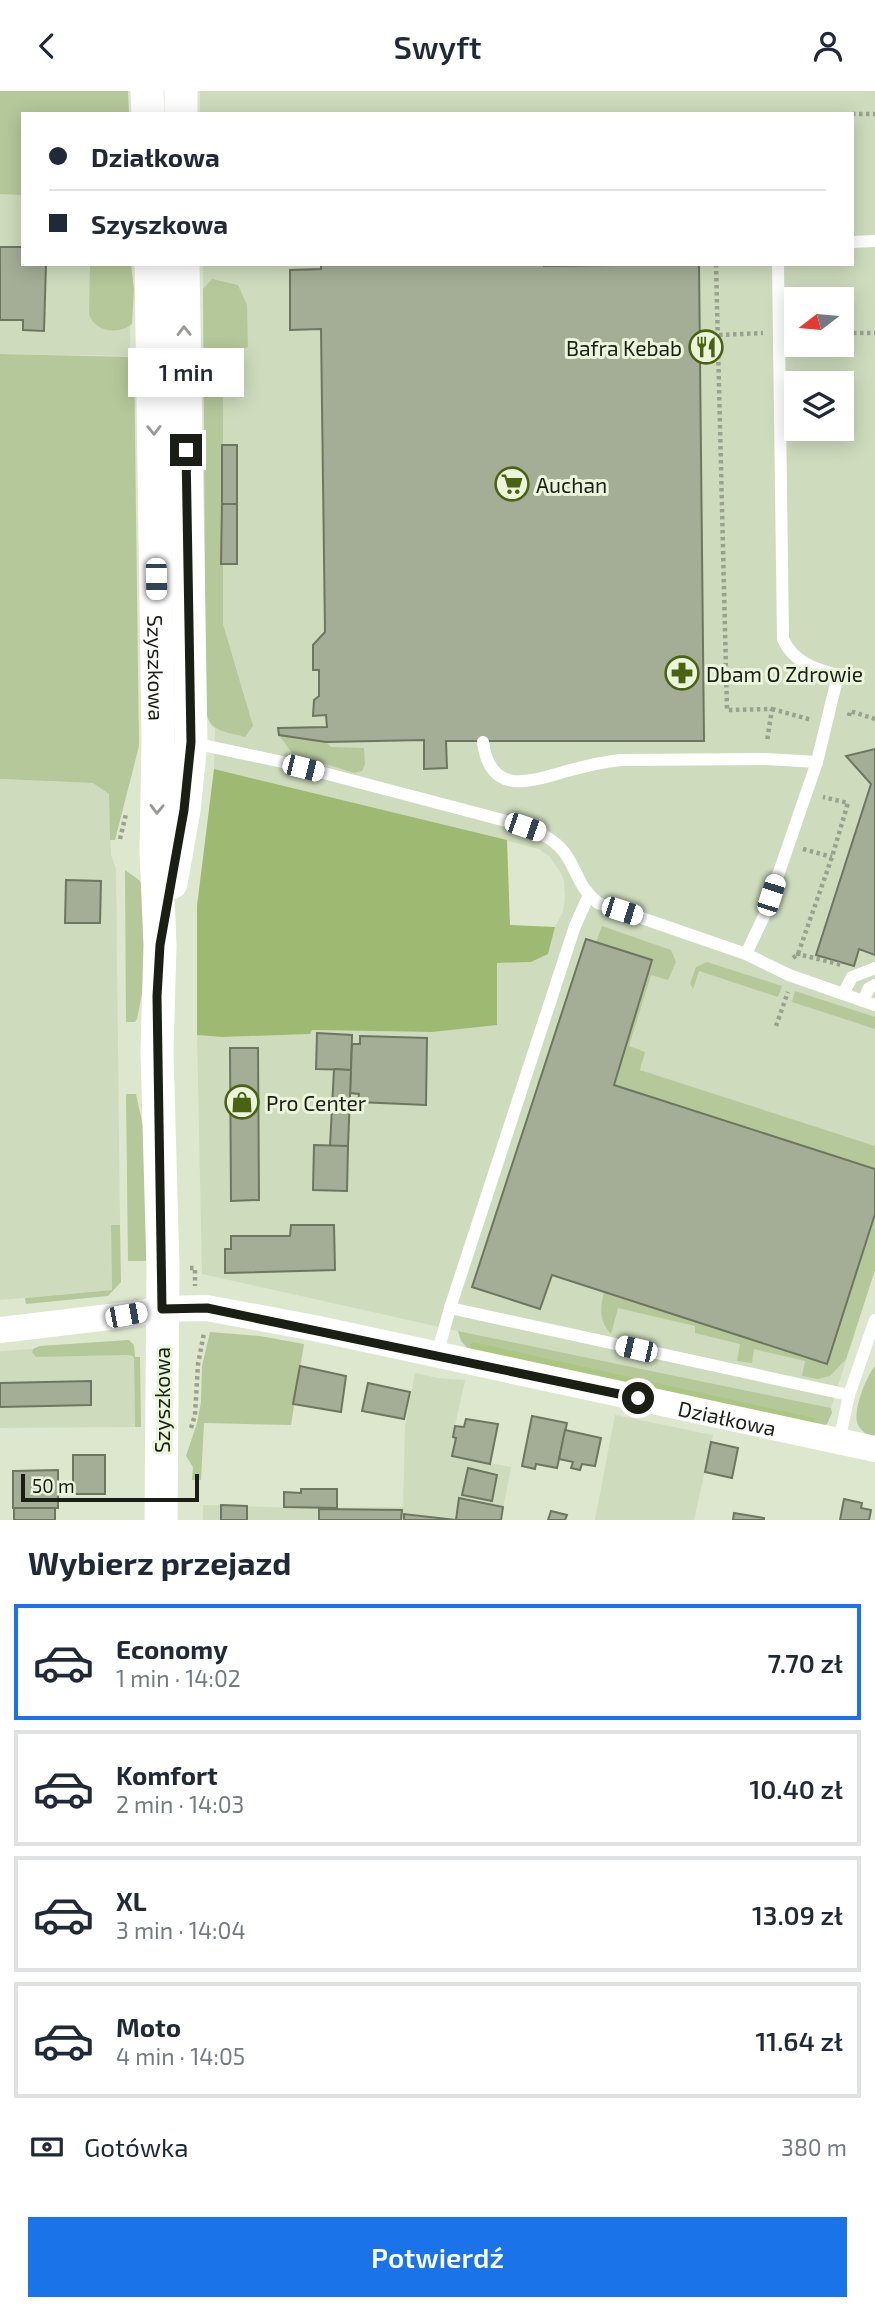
<!DOCTYPE html>
<html lang="pl">
<head>
<meta charset="utf-8">
<style>
  :root { --surface:#fff; --page:#f6f6f7; --text:#1f2937; --muted:#747a83; --line:#e0e1e3; --accent:#1a73e8 }
  body { margin:0; font-family:"Exo 2",sans-serif; background:var(--page); color:var(--text); height:100vh; display:flex; flex-direction:column; font-size:26px; white-space:nowrap }
  * { box-sizing:border-box; margin:0 }
  p { font-size:23px; color:var(--muted) }
  .icon { flex:none; width:38px; height:38px; fill:none; stroke:currentColor; stroke-width:2; stroke-linecap:round; stroke-linejoin:round }
  .map { position:relative; height:1429px; overflow:hidden }
  .panel { display:flex; flex-direction:column; background:var(--surface); flex:1 }
  .panel>* { flex:none }
  .guide { position:absolute; left:21px; top:21px; width:833px; height:154px; border-radius:0px; box-shadow:0 4px 18px #0003; display:grid; align-content:center; height:154px; padding:0 28px; background:var(--surface) }
  .needle { width:46px; rotate:254deg }
  .tools { position:absolute; left:784px; top:196px; display:grid; gap:14px }
  .tools a { display:grid; place-items:center; width:70px; height:70px; border-radius:0px; background:var(--surface); box-shadow:0 4px 18px #0003; font-size:35px }
  .scale { position:absolute; left:21px; bottom:18px; width:178px; box-sizing:border-box; padding-left:7px; border:4px solid #1a1e15; border-top:0; font-size:19px; line-height:24px; white-space:nowrap; color:#1a1e15; -webkit-text-stroke:5px #eaf5db; paint-order:stroke }
  .end { position:absolute; width:32px; height:32px; margin:-16px; border:9px solid #1a1e15; background:#fff; box-shadow:0 0 0 4px #fff }
  .from { border-radius:50% }
  .bubble { position:absolute; height:49px; border-radius:0px; background:var(--surface); box-shadow:0 4px 18px #0003; font-size:23px; font-weight:600; line-height:49px; text-align:center }
  .car { position:absolute; width:21px; height:42px; margin:-21px -10px; border-radius:9px; box-shadow:0 0 5px 2px #0007; background:linear-gradient(#fff 24%,#345 0 40%,#fff 0 76%,#345 0 86%,#fff 0) }
  .guide b { display:flex; align-items:center; gap:24px; height:66px; font-size:26px }
  .guide b+b { border-top:2px solid var(--line) }
  .guide i { width:18px; height:18px; background:var(--text) }
  ul { padding:0; list-style:none }
  li { display:flex; align-items:center; gap:21px; height:116px; margin:0 14px 10px; padding:0 14px; border:4px solid var(--line); border-radius:0px }
  li div { flex:1 }
  li b { display:block; font-size:26px }
  li em { font-style:normal; font-weight:600 }
  li.active { border-color:var(--accent) }
  li>.icon { width:63px; height:63px; stroke-width:1.5 }
  h2 { padding:0 28px; font-size:32px; line-height:84px }
  .pay { display:flex; align-items:center; gap:18px; height:77px; padding:0 28px; font-size:26px }
  .pay p { margin-inline-start:auto }
  .primary-button { display:flex; gap:14px; margin-top:auto; padding:14px 28px }
  .primary-button a { flex:1; height:80px; border-radius:0px; background:var(--accent); color:#fff; font-size:28px; font-weight:600; line-height:80px; text-align:center }
  header { display:flex; justify-content:space-between; align-items:center; height:91px; padding:0 28px; background:var(--surface); font-size:32px; font-weight:600 }
  .map>svg:first-child { display:block }
</style>
</head>
<body>
<header><svg class="icon" aria-label="back" viewBox="0 0 24 24"><path d="M15 5l-7 7 7 7"/></svg>Swyft<svg class="icon" aria-label="person" viewBox="0 0 24 24"><circle cx="12" cy="8" r="4"/><path d="M4 21q1-7 8-7t8 7"/></svg></header>
<div class="map">
<svg width="875" height="1429" viewBox="0 0 875 1429">
  <rect width="100%" height="100%" fill="#dde7ce"/>
  <g fill="#cedcbd" fill-rule="evenodd">
    <path d="M0 0 23 23V173H130V265L0 263Z"/>
    <path d="M200 0H875V1179L831 1317 444 1237 202 1183 197 944 222 946 310 943 311 939 432 941 497 872 531 871 548 863 555 836 563 821 565 806 564 789 559 779 550 766 539 758 214 678 215 638 211 634 206 621 203 173H852V23H200ZM796 208H842V254H796ZM796 292H842V338H796Z"/>
    <path d="M0 688 93 692 109 703 111 764 116 777 120 1134H111L112 1199 0 1209Z"/>
    <path d="M129 1249 134 1254 135 1336 0 1337V1260L33 1258 40 1255Z"/>
    <path d="M415 1282 438 1287 465 1289 455 1335 454 1346 456 1347 453 1365 511 1376 501 1429H203V1414L301 1417 403 1416 405 1334Z"/>
    <path d="M615 1324 713 1344 694 1429H595Z"/>
  </g>
  <g fill="#b5c89a">
    <path d="M0 0H128L129 23H23V104L0 103Z"/>
    <path d="M90 173H131L134 199 132 233C119 244 94 241 89 223Z"/>
    <path d="M212 188 238 194 247 214 248 256 237 261 236 298 223 300V533L253 635 245 646C228 641 209 641 206 621L203 198Z"/>
    <path d="M0 263 134 266 139 655 115 749H110L109 703 93 692 0 688Z"/>
    <path d="M279 644 326 651 331 656 364 657 365 673 362 680 354 682 292 662Z"/>
    <path d="M125 779 139 789 146 799 147 876 137 928 135 931H126Z"/>
    <path d="M602 835 671 859 676 871 668 889 651 884 629 955 645 961 640 979 875 1055V1078L614 994 652 870 596 851Z"/>
    <path d="M707 871 782 895 778 906 699 880 693 898 690 893 696 876Z"/>
    <path d="M795 900 875 926V938L792 911Z"/>
    <path d="M126 1003H136L144 1040 149 1170H128Z"/>
    <path d="M875 1123V1179L846 1268 830 1285 818 1288 802 1285 805 1270 754 1258 752 1272 737 1270 740 1253 695 1242V1235L618 1217 611 1243C599 1230 600 1217 604 1201L826 1273Z"/>
    <path d="M111 1134H120L121 1191 108 1205 26 1213 25 1207 112 1199Z"/>
    <path d="M458 1240 831 1317 832 1322 827 1333 818 1337 470 1260 461 1250Z"/>
    <path d="M210 1241 260 1245 304 1253 291 1334 204 1332 201 1389H192L193 1376 186 1365 197 1332 201 1311 202 1275Z"/>
    <path d="M129 1249 134 1254 135 1266H140L141 1336H135L134 1266 129 1264 36 1266 32 1261 33 1258 40 1255Z"/>
    <path d="M875 1275V1350C869 1345 862 1341 858 1334 852 1320 866 1286 875 1275Z"/>
  </g>
  <path fill="#9eb972" d="M214 678 507 749 510 834 555 836 548 863 531 871 497 872V934L432 941 312 939 310 943 222 946 197 944V815Z"/>
  <g fill="none" stroke-linecap="round" stroke-linejoin="round">
    <path stroke="#aac67f" stroke-width="7" d="M474 1255 811 1330"/>
  </g>
  <g fill="#a4ae96" stroke="#6d765f" stroke-width="2">
    <path d="M0 156H23V173H46L44 240 23 239V229H0Z"/>
    <path d="M321 173H544V175L699 173 704 650H446L447 677 424 678V649L326 651 279 644 278 637 327 636 326 624 313 625 314 609 319 605V579H313V554L325 541 321 238 290 239V179L321 178Z"/>
    <rect x="222" y="354" width="15" height="59"/>
    <path d="M222 413H237V473H221Z"/>
    <path d="M875 658V864L859 858 854 875 816 864 871 693 846 665Z"/>
    <path d="M66 789 101 790 100 832H65Z"/>
    <path d="M586 848 652 869 614 994 875 1078V1123L827 1273 552 1184 540 1218 472 1196Z"/>
    <path d="M317 942 352 944 351 979 316 978Z"/>
    <path d="M360 945 427 947 426 1014 358 1011 359 1003 350 1002 352 953H360Z"/>
    <path d="M230 957H258L259 1109 231 1110Z"/>
    <path d="M334 978 351 979 348 1055H330Z"/>
    <path d="M314 1054 348 1055 347 1100 313 1099Z"/>
    <path d="M291 1134H334L335 1179 225 1182V1158H231V1145H290Z"/>
    <path d="M300 1275 346 1285 341 1321 293 1313Z"/>
    <path d="M91 1290V1314L0 1316V1292Z"/>
    <path d="M368 1292 410 1301 404 1328 362 1320Z"/>
    <path d="M532 1325 567 1332 557 1377 536 1373 535 1378 522 1375Z"/>
    <path d="M466 1328 498 1333 490 1373 452 1365 456 1347 453 1346 455 1335 464 1336Z"/>
    <path d="M565 1339 601 1347 595 1375 582 1373 580 1379 571 1377 573 1371 559 1368Z"/>
    <path d="M711 1351 738 1357 732 1387 705 1381Z"/>
    <rect x="73" y="1364" width="32" height="39"/>
    <path d="M468 1377 497 1384 492 1410 462 1404Z"/>
    <path d="M58 1379V1417H13V1380Z"/>
    <path d="M301 1398H337V1417L284 1416V1401L301 1402Z"/>
    <path d="M459 1407 503 1416 501 1429H404V1423L456 1429Z"/>
    <path d="M844 1408 862 1412 861 1417 871 1419 869 1429H840Z"/>
    <path d="M221 1414 247 1415V1429H221Z"/>
    <rect x="14" y="1417" width="41" height="12"/>
    <path d="M319 1418 402 1419 401 1429H319Z"/>
    <path d="M551 1420 567 1424 565 1429H548Z"/>
    <path d="M734 1422 764 1427V1429H733Z"/>
  </g>
  <g fill="none" stroke-linecap="round" stroke-linejoin="round">
    <g stroke="#9aa28f" stroke-width="4.5" stroke-dasharray="3.5 3.5" stroke-linecap="butt">
      <path d="M852 23H875"/>
      <path d="M716 173 727 619 772 618 767 650"/>
      <path d="M853 242H875"/>
      <path d="M719 244 763 242"/>
      <path d="M772 618 812 629"/>
      <path d="M849 625 850 620 875 628"/>
      <path d="M120 748 126 723"/>
      <path d="M803 758 832 766"/>
      <path d="M798 865V863L842 874"/>
      <path d="M793 867 798 863 832 766 848 712 823 706"/>
      <path d="M776 935 788 901"/>
      <path d="M190 1177H195V1195"/>
      <path d="M191 1337 195 1324 198 1273 204 1242"/>
    </g>
    <g stroke="#fff" stroke-width="12">
      <path d="M852 151 875 150"/>
      <path d="M483 651C490 705 529 691 567 680 585 675 602 671 621 669L766 668 817 671"/>
      <path d="M193 652 278 670 510 731C530 738 551 744 564 761 578 780 578 796 598 812L746 863 764 825 817 671 838 584C815 578 793 571 783 548L778 173"/>
      <path d="M746 863 789 884 875 914"/>
      <path d="M843 903 852 886 875 877"/>
      <path d="M863 910 869 897 875 894"/>
      <path d="M450 1217 849 1304"/>
      <path d="M437 1264 450 1217 575 835 589 804"/>
      <path d="M839 1350 849 1304 875 1229"/>
    </g>
    <path stroke="#fff" stroke-width="26" id="s1" d="M0 1239 126 1224 162 1218 207 1217 314 1237 875 1358"/>
    <g stroke="#fff" stroke-width="33">
      <path d="M147 0 148 23"/>
      <path d="M181 0V23"/>
      <path id="s2" d="M151 173 158 649 156 760 160 854 157 961 163 1177 161 1429"/>
      <path d="M171 792 184 719 191 651 183 173"/>
    </g>
  </g>
  <defs><path id="oneway-chevron" d="M-2-3.5L2.5 0L-2 3.5" fill="none" stroke-width="1.6" stroke-linecap="round" stroke-linejoin="round" transform="scale(1.75)"/></defs>
  <g stroke="#989a96">
    <use href="#oneway-chevron" transform="translate(184 240) rotate(-91)"/>
    <use href="#oneway-chevron" transform="translate(154 339) rotate(89)"/>
    <use href="#oneway-chevron" transform="translate(157 718) rotate(91)"/>
  </g>
  <g fill="none" stroke-linecap="round" stroke-linejoin="round">
    <path stroke="#1a1e15" stroke-width="9" d="M186 359 191 651 184 719 160 854 157 905 162 1218 207 1217 638 1307"/>
  </g>
  <defs>
    <symbol id="restaurant-ring" viewBox="-11 -11 22 22"><circle r="9.5" fill="#eaf5db" stroke="#4a6312" stroke-width="1.5"/><path d="M-5-6h1v4h1v-4h1v4h1v-4h1v5L-1.5 .5V6h-2V.5L-5-1ZM5-6V6H3V1.5H1.5Q1.5-4 5-6Z" fill="#4a6312"/></symbol>
    <symbol id="supermarket-ring" viewBox="-11 -11 22 22"><circle r="9.5" fill="#eaf5db" stroke="#4a6312" stroke-width="1.5"/><path d="M-6-5.5h2.5l.6 2H6L4.5 2H-2.5L-4.4-4H-6ZM-1.5 3.2a1.3 1.3 0 1 0 .1 0ZM3 3.2a1.3 1.3 0 1 0 .1 0Z" fill="#4a6312"/></symbol>
    <symbol id="pharmacy-ring" viewBox="-11 -11 22 22"><circle r="9.5" fill="#eaf5db" stroke="#4a6312" stroke-width="1.5"/><path d="M-2-6h4v4h4v4h-4v4h-4v-4h-4v-4h4Z" fill="#4a6312"/></symbol>
    <symbol id="shop-ring" viewBox="-11 -11 22 22"><circle r="9.5" fill="#eaf5db" stroke="#4a6312" stroke-width="1.5"/><path d="M-5-2.5h2.3a2.7 3.5 0 0 1 5.4 0H5L5.5 6h-11ZM-1.5-2.5h3a1.5 2.3 0 0 0-3 0Z" fill="#4a6312"/></symbol>
  </defs>
  <g fill-rule="evenodd">
    <use href="#restaurant-ring" x="687" y="237" width="38" height="38"/>
    <use href="#supermarket-ring" x="493" y="374" width="38" height="38"/>
    <use href="#pharmacy-ring" x="663" y="563" width="38" height="38"/>
    <use href="#shop-ring" x="223" y="992" width="38" height="38"/>
  </g>
  <g text-anchor="middle" dominant-baseline="central" stroke-width="6" stroke-linejoin="round" paint-order="stroke">
    <g font-size="21" fill="#1a1e15" stroke="#eaf5db" text-anchor="start">
      <text x="682" y="256" text-anchor="end">Bafra Kebab</text>
      <text x="536" y="393">Auchan</text>
      <text x="706" y="582">Dbam O Zdrowie</text>
      <text x="266" y="1011">Pro Center</text>
    </g>
    <g font-size="21" fill="#1a1e15" stroke="#eaf5db">
      <text stroke="none"><textPath href="#s2" startOffset="404">Szyszkowa</textPath></text>
      <text transform="translate(161 1309) rotate(-90)">Szyszkowa</text>
      <text stroke="none"><textPath href="#s1" startOffset="740">Działkowa</textPath></text>
    </g>
  </g>
</svg>
<div class="tools">
<a><svg class="needle" viewBox="-14 -14 28 28"><path d="M0-13l5 13h-10z" fill="#e53935"/><path d="M0 13l5-13h-10z" fill="#747a83"/></svg></a>
<a><svg class="icon" aria-label="layers" viewBox="0 0 24 24"><path d="M12 4l9 5-9 5-9-5zM3 14l9 5 9-5"/></svg></a>
</div>
<div class="scale">50 m</div>
<i class="end from" style="left:638px;top:1307px"></i>
<i class="end" style="left:186px;top:359px"></i>
<div class="bubble" style="left:128px;top:257px;width:116px">1 min</div>
<i class="car" style="left:156px;top:488px;rotate:179deg"></i>
<i class="car" style="left:303px;top:677px;rotate:104deg"></i>
<i class="car" style="left:525px;top:736px;rotate:109deg"></i>
<i class="car" style="left:771px;top:804px;rotate:18deg"></i>
<i class="car" style="left:622px;top:820px;rotate:108deg"></i>
<i class="car" style="left:126px;top:1224px;rotate:79deg"></i>
<i class="car" style="left:636px;top:1258px;rotate:283deg"></i>
<div class="guide">
<b><i class="from"></i>Działkowa</b>
<b><i></i>Szyszkowa</b>
</div>
</div>
<section class="panel">
<h2>Wybierz przejazd</h2>
<ul>
<li class="active"><svg class="icon" aria-label="car" viewBox="0 0 24 24"><path d="M5 17H2v-5l4-1 3-4h7l3 4 3 1v5h-3M9 17h6M6 11h13"/><circle cx="7" cy="17" r="2"/><circle cx="17" cy="17" r="2"/></svg><div><b>Economy</b><p>1 min · 14:02</p></div><em>7.70 zł</em></li>
<li><svg class="icon" aria-label="car" viewBox="0 0 24 24"><path d="M5 17H2v-5l4-1 3-4h7l3 4 3 1v5h-3M9 17h6M6 11h13"/><circle cx="7" cy="17" r="2"/><circle cx="17" cy="17" r="2"/></svg><div><b>Komfort</b><p>2 min · 14:03</p></div><em>10.40 zł</em></li>
<li><svg class="icon" aria-label="car" viewBox="0 0 24 24"><path d="M5 17H2v-5l4-1 3-4h7l3 4 3 1v5h-3M9 17h6M6 11h13"/><circle cx="7" cy="17" r="2"/><circle cx="17" cy="17" r="2"/></svg><div><b>XL</b><p>3 min · 14:04</p></div><em>13.09 zł</em></li>
<li><svg class="icon" aria-label="car" viewBox="0 0 24 24"><path d="M5 17H2v-5l4-1 3-4h7l3 4 3 1v5h-3M9 17h6M6 11h13"/><circle cx="7" cy="17" r="2"/><circle cx="17" cy="17" r="2"/></svg><div><b>Moto</b><p>4 min · 14:05</p></div><em>11.64 zł</em></li>
</ul>
<div class="pay"><svg class="icon" aria-label="cash" viewBox="0 0 24 24"><path d="M3 7h18v10H3z"/><circle cx="12" cy="12" r="2"/></svg>Gotówka<p>380 m</p></div>
<div class="primary-button"><a>Potwierdź</a></div>
</section>
</body>
</html>
